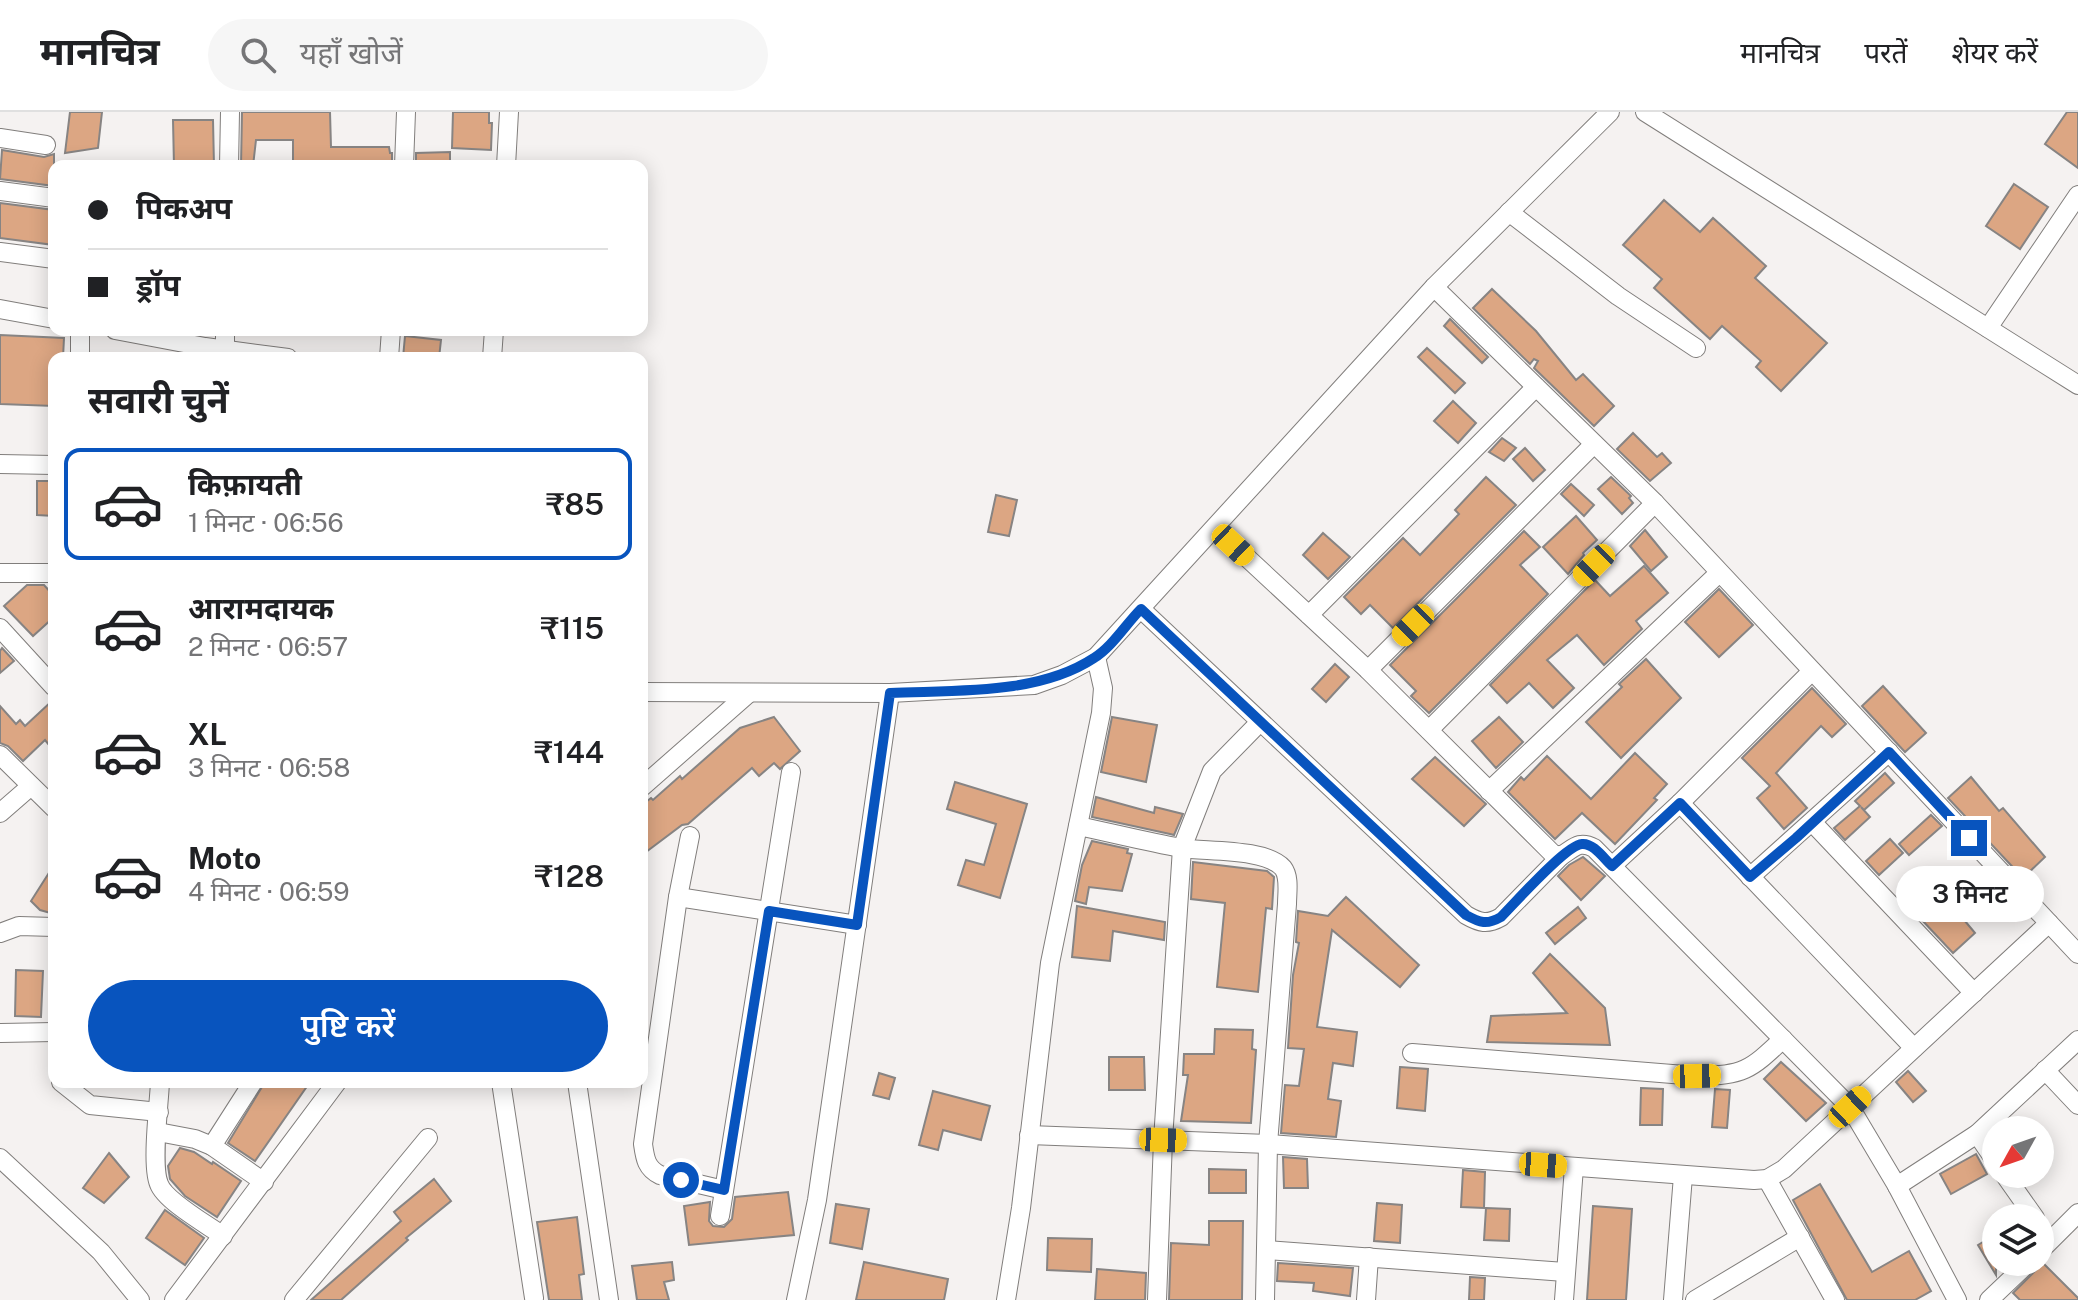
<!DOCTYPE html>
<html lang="hi">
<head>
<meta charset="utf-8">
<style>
  :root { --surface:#fff; --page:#f6f6f6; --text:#202124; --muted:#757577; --line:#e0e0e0; --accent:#0854be }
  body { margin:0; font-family:"Public Sans","Noto Sans Devanagari",sans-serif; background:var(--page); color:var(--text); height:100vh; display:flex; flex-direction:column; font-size:30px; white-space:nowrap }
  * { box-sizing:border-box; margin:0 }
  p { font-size:26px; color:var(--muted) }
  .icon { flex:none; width:44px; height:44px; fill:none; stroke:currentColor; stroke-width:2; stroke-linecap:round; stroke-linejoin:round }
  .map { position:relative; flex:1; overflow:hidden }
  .panel { position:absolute; left:48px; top:240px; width:600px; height:736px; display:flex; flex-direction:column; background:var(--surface); border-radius:16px; box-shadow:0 4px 20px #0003 }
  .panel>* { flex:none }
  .guide { position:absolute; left:48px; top:48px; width:600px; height:176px; border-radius:16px; box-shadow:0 4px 20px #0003; display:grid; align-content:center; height:176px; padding:0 40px; background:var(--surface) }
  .needle { width:52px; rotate:230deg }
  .tools { position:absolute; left:1982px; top:1004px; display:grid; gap:16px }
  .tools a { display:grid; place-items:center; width:72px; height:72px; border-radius:50%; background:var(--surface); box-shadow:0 4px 20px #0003; font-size:40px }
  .end { position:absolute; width:36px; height:36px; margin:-18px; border:10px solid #0854be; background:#fff; box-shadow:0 0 0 4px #fff }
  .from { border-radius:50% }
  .bubble { position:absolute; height:56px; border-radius:28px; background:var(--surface); box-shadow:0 4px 20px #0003; font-size:26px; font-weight:600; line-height:56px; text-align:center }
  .car { position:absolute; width:24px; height:48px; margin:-24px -12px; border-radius:10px; box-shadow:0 0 6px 2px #0007; background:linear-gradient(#f5c518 24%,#345 0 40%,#f5c518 0 76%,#345 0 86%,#f5c518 0) }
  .guide b { display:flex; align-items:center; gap:28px; height:76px; font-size:30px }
  .guide b+b { border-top:2px solid var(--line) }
  .guide i { width:20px; height:20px; background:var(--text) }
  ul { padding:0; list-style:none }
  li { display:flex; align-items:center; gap:24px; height:112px; margin:0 16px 12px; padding:0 24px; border:4px solid transparent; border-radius:16px }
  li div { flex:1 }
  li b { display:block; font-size:30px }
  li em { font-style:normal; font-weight:600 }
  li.active { border-color:var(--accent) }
  li>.icon { width:72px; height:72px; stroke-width:1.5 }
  h2 { padding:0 40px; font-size:36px; line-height:96px }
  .action { display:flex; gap:16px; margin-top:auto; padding:16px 40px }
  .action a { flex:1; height:92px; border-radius:48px; background:var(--accent); color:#fff; font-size:32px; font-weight:600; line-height:92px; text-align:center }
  header { display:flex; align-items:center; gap:48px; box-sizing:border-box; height:112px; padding:0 40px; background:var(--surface); border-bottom:2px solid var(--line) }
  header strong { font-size:38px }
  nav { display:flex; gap:44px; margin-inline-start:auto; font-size:28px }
  .search { width:560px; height:72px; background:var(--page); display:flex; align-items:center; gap:20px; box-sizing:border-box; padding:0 28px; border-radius:44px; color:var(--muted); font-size:30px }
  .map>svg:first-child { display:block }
</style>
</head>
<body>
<header>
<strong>मानचित्र</strong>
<div class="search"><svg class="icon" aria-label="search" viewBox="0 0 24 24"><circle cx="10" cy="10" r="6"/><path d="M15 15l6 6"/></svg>यहाँ खोजें</div>
<nav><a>मानचित्र</a><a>परतें</a><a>शेयर करें</a></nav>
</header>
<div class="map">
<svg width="2078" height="1188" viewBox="0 0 2078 1188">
  <rect width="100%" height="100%" fill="#f5f2f1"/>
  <g fill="#dca683" stroke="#878483" stroke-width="2">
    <path d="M70 0H102L98 36 65 41Z"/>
    <path d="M242 0H330L331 35H389L390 41H392V54H293V28H256L253 54H241Z"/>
    <path d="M453 0H489V11H492L491 38 452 36Z"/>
    <path d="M2067 0H2078V56L2045 32Z"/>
    <path d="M173 8H213L214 54H174Z"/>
    <path d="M2 38 44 45 54 42V74L0 67Z"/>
    <path d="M450 40V54H416V41Z"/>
    <path d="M2014 72 2048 95 2020 137 1986 114Z"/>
    <path d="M1664 88 1700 120 1713 106 1766 154 1755 166 1827 231 1781 279 1756 255 1761 249 1722 214 1710 227 1654 176 1662 167 1623 133Z"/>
    <path d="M0 91 54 98V133L0 126Z"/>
    <path d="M1492 177 1536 219 1576 268 1583 262 1614 294 1594 314 1534 256 1538 249 1534 247 1530 252 1473 196Z"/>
    <path d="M1450 207 1488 245 1482 251 1444 214Z"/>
    <path d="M0 223 64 226 63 246H54V294L0 292Z"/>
    <path d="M405 224 441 228 439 246H403Z"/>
    <path d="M1427 236 1465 271 1455 281 1418 245Z"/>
    <path d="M1453 289 1476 311 1458 331 1434 309Z"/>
    <path d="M1633 321 1657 345 1662 341 1671 351 1650 369 1617 337Z"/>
    <path d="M1502 326 1516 336 1504 349 1489 340Z"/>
    <path d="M1525 336 1545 358 1533 369 1513 347Z"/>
    <path d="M1486 365 1516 393 1393 516 1370 493 1361 502 1344 485 1403 426 1420 443 1459 402 1455 398Z"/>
    <path d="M1611 365 1631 384 1629 386 1633 391 1622 402 1598 377Z"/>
    <path d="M37 369H54V404L37 403Z"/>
    <path d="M1571 372 1594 393 1584 404 1561 382Z"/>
    <path d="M996 383 1017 388 1009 424 988 420Z"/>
    <path d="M1576 404 1597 428 1583 441 1584 443 1568 462 1543 435Z"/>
    <path d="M1645 418 1667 445 1651 459 1630 434Z"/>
    <path d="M1524 419 1540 435 1520 453 1548 482 1429 601 1411 584 1416 579 1390 553Z"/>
    <path d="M1323 421 1350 445 1328 467 1303 443Z"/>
    <path d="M1644 454 1668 481 1636 509 1642 517 1604 553 1577 523 1547 548 1574 576 1553 596 1529 571 1507 591 1490 573 1595 468 1610 484Z"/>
    <path d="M27 473H44L54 484V505L33 524 4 494Z"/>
    <path d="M1719 477 1753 513 1719 545 1685 510Z"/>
    <path d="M2 536 14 549 0 561V539Z"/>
    <path d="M1646 547 1681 586 1621 646 1586 610 1622 575 1619 572Z"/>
    <path d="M1335 552 1349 565 1326 590 1312 577Z"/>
    <path d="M1883 574 1926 621 1905 640 1862 594Z"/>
    <path d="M1812 576 1846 612 1832 625 1821 614 1776 661 1807 696 1784 717 1757 686 1770 674 1742 646Z"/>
    <path d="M54 587V639L45 628 23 649 8 634 0 631V594L16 612 20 608 25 614Z"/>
    <path d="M774 605 800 639 780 657 774 651 759 664 752 656 688 712 682 713 642 743V693L651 686 653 688 680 664 682 667 740 616Z"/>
    <path d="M1112 605 1157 613 1146 670 1101 660Z"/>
    <path d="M1499 605 1523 630 1496 656 1472 629Z"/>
    <path d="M1635 641 1667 672 1654 686 1657 688 1615 732 1582 701 1555 727 1508 680 1521 665 1524 668 1547 644 1591 687Z"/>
    <path d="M1435 645 1486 692 1464 714 1412 667Z"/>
    <path d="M1885 661 1894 671 1864 698 1861 695 1870 705 1845 728 1834 716 1860 694 1855 689Z"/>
    <path d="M1971 665 1999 699 2003 696 2045 745 2023 766 1948 686Z"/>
    <path d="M955 670 1027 692 1000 786 958 773 966 748 984 753 996 712 947 697Z"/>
    <path d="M1096 685 1154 701 1155 695 1183 702 1174 723 1170 722 1092 705Z"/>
    <path d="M1931 703 1942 714 1909 743 1899 732Z"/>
    <path d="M1890 727 1903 741 1879 763 1866 749Z"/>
    <path d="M1092 729 1128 737 1127 741 1132 742 1122 779 1089 775 1086 792 1075 789 1082 753Z"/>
    <path d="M1583 745 1605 764 1581 788 1558 764 1569 753Z"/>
    <path d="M1193 750 1267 759 1274 765 1272 797 1266 796 1258 880 1217 875 1225 791 1191 787Z"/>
    <path d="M54 753V802L40 798 31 789Z"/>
    <path d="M1929 766 1975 821 1953 841 1904 789Z"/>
    <path d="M1346 785 1419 853 1400 875 1332 818 1317 915 1357 920 1353 954 1333 951 1328 987 1341 989 1336 1025 1281 1021 1285 973 1299 974 1304 937 1288 936 1293 863 1299 831 1296 830 1298 799 1328 804Z"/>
    <path d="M1077 794 1165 810 1164 828 1113 819 1110 849 1072 845Z"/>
    <path d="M1578 795 1586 806 1555 832 1546 821Z"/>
    <path d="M1550 842 1605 896 1610 933 1487 930 1491 904 1567 901 1533 861Z"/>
    <path d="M16 858 43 859 41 905 15 904Z"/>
    <path d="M1215 917 1253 918 1252 937 1256 938 1251 1011 1181 1009 1188 963H1183L1184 942H1214Z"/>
    <path d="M1109 945H1144L1145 978H1109Z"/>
    <path d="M1781 950 1826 991 1806 1009 1764 967Z"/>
    <path d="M1400 955 1428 957 1425 999 1397 996Z"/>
    <path d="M1908 959 1926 979 1913 990 1896 970Z"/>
    <path d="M879 961 895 966 889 987 873 983Z"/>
    <path d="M265 970H310L255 1049 228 1031Z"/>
    <path d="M1641 976 1663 977 1662 1013H1640Z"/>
    <path d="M1715 977 1730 978 1727 1016 1712 1015Z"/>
    <path d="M933 979 990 994 981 1028 943 1018 938 1038 919 1033Z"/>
    <path d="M180 1036 194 1040 212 1052 213 1050 241 1069 217 1105 185 1084 170 1067 168 1054Z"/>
    <path d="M109 1041 129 1065 104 1091 83 1076Z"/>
    <path d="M1976 1042 1987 1062 1951 1082 1940 1062Z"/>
    <path d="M1283 1045 1307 1047 1308 1076H1284Z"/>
    <path d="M1209 1057 1246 1058V1081H1209Z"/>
    <path d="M1463 1058 1485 1060 1484 1096 1461 1095Z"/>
    <path d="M434 1067 451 1089 406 1126 408 1128 341 1188H311L401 1109 394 1100Z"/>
    <path d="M1820 1072 1872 1160 1909 1139 1931 1179 1915 1188H1847L1793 1088Z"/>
    <path d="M788 1080 794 1123 689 1133 684 1094 710 1090 709 1109 713 1114 724 1115 732 1107 735 1085Z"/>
    <path d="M1377 1091 1402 1093 1400 1131 1374 1129Z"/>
    <path d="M836 1092 869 1097 862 1137 830 1131Z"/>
    <path d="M1593 1094 1632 1097 1626 1188H1587Z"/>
    <path d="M1486 1096 1510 1097 1509 1129 1484 1128Z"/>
    <path d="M165 1098 204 1126 185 1153 146 1126Z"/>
    <path d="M577 1105 584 1162 579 1163 582 1188H549L537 1110Z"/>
    <path d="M1209 1109H1243L1242 1188H1169L1171 1131 1209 1133Z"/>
    <path d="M1996 1122V1163L1978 1133Z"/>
    <path d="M1048 1126 1092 1127 1091 1160 1047 1158Z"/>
    <path d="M672 1150 674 1168 664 1170 669 1188H637L632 1154Z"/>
    <path d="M864 1150 948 1167 944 1188H856Z"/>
    <path d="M1278 1151 1353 1156 1350 1184 1313 1179 1314 1171 1277 1169Z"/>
    <path d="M2043 1151 2078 1186V1188H2020L2013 1181Z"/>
    <path d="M1097 1157 1146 1161 1145 1188H1095Z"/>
    <path d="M1470 1165 1485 1166 1484 1188H1469Z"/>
  </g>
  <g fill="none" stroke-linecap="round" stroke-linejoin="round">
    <defs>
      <g id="minor">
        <path d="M1645 0 2078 273"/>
        <path d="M0 26 46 33"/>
        <path d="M229 54 230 0"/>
        <path d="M404 54 406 0"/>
        <path d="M506 54 509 0"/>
        <path d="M0 79 54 86"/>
        <path d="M1509 100 1618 184 1696 236"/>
        <path d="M0 140 54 147"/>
        <path d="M1434 175 1655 391 2078 842"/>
        <path d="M0 197 54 207"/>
        <path d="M1988 216 2078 83"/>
        <path d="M115 218 205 235 288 246"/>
        <path d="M225 238V218"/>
        <path d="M80 246V218"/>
        <path d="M389 246 391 218"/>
        <path d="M492 246 494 218"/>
        <path d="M0 352 54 353"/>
        <path d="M1215 416 1368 558 1553 742 1561 744C1574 736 1579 728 1594 736L1850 995 1897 1074 1957 1188"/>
        <path d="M0 461H54"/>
        <path d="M1141 497 1466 803C1480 811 1487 813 1501 805L1561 744"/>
        <path d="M1309 503 1536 275"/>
        <path d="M0 516 54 575"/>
        <path d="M1368 558 1594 332"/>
        <path d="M642 580 890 581 1034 573 1062 563 1096 545 1434 175 1610 0"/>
        <path d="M1429 618 1655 391"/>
        <path d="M0 643 54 696"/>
        <path d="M642 675 749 581"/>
        <path d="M1489 679 1719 461"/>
        <path d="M1680 691 1914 936"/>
        <path d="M0 701 31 674"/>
        <path d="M1813 711 1974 881"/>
        <path d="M1078 714C1112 721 1147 730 1181 736 1206 740 1265 736 1283 756 1290 765 1287 781 1287 792L1268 1032 1265 1188"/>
        <path d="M690 724 678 785 643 1032C645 1046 646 1056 660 1063L724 1078"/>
        <path d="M1612 754 1680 691 1812 559"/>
        <path d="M1750 765 1889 640"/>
        <path d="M678 785 857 813"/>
        <path d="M0 821 19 814 54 815"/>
        <path d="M1 921 54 920"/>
        <path d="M1412 941 1697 964C1744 963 1749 959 1783 927"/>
        <path d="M2045 958 2078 993"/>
        <path d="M61 970 90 993 159 1000"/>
        <path d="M160 970C159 993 151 1053 159 1072 165 1089 208 1113 223 1124"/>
        <path d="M501 970 534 1186"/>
        <path d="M577 970 609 1188"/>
        <path d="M158 1020 195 1027 212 1034 264 1070"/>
        <path d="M1977 1022 1996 1050"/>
        <path d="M1029 1023 1268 1032 1754 1068 1767 1067 1784 1057 2049 811"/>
        <path d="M212 1034 253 970"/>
        <path d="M0 1046 101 1140 140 1188"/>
        <path d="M2004 1062 2035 1106"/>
        <path d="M1767 1067 1835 1188"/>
        <path d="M1897 1074 1977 1022 2078 928"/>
        <path d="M720 1104 791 660"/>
        <path d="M1266 1138 1565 1160"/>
        <path d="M2040 1139 2078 1101"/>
        <path d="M174 1188 337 970"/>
        <path d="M294 1188 428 1026"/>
        <path d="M796 1188 817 1088 890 581"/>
        <path d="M1006 1188 1021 1096 1050 851 1101 601 1103 576 1096 545"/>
        <path d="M1157 1188 1163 1028 1182 736 1212 659 1260 610"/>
        <path d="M1366 1188 1369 1145"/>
        <path d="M1564 1188 1574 1055"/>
        <path d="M1673 1188 1683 1064"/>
        <path d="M1695 1188 1800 1125"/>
        <path d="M1989 1188 2029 1150"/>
      </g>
    </defs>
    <use href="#minor" stroke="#817e7c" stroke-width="20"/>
    <use href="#minor" stroke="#fff" stroke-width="18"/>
  </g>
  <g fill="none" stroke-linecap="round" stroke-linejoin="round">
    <path stroke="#0854be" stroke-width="10" d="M681 1068 724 1078 769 799 857 813 890 581C956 578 1038 583 1094 546 1112 535 1126 512 1141 497L1466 803C1480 811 1487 813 1501 805 1515 791 1566 733 1582 732 1594 731 1604 747 1612 754L1680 691 1750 765 1796 726 1889 640 1969 726"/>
  </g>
</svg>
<div class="tools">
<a><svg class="needle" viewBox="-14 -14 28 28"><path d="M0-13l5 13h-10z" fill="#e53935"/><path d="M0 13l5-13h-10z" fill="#757577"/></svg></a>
<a><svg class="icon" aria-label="layers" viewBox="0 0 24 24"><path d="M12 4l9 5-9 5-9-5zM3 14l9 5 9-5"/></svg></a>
</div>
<i class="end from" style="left:681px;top:1068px"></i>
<i class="end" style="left:1969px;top:726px"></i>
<div class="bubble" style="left:1896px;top:754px;width:148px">3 मिनट</div>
<i class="car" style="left:1233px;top:433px;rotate:133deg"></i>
<i class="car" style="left:1594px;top:453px;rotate:225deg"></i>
<i class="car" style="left:1413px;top:513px;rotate:225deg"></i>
<i class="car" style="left:1697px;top:964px;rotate:89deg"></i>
<i class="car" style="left:1850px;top:995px;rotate:47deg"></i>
<i class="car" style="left:1163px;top:1028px;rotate:92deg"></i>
<i class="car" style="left:1543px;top:1053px;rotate:94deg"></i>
<div class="guide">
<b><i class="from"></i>पिकअप</b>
<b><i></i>ड्रॉप</b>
</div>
<section class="panel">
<h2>सवारी चुनें</h2>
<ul>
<li class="active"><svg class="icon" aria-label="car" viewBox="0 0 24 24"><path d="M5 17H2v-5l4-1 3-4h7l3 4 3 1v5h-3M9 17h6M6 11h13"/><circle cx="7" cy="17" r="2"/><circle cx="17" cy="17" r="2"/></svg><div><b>किफ़ायती</b><p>1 मिनट · 06:56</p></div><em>₹85</em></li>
<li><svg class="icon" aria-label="car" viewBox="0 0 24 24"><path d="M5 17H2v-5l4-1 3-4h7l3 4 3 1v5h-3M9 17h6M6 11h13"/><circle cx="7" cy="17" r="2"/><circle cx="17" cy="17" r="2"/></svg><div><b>आरामदायक</b><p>2 मिनट · 06:57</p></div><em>₹115</em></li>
<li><svg class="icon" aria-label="car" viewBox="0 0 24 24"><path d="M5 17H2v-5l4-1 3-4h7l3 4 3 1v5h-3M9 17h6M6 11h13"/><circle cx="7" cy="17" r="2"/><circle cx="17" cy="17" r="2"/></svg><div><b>XL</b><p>3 मिनट · 06:58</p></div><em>₹144</em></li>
<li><svg class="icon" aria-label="car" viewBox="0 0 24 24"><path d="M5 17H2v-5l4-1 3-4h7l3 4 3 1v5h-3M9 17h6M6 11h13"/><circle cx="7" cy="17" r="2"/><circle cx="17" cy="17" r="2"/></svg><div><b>Moto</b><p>4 मिनट · 06:59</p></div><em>₹128</em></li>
</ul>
<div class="action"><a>पुष्टि करें</a></div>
</section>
</div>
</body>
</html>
